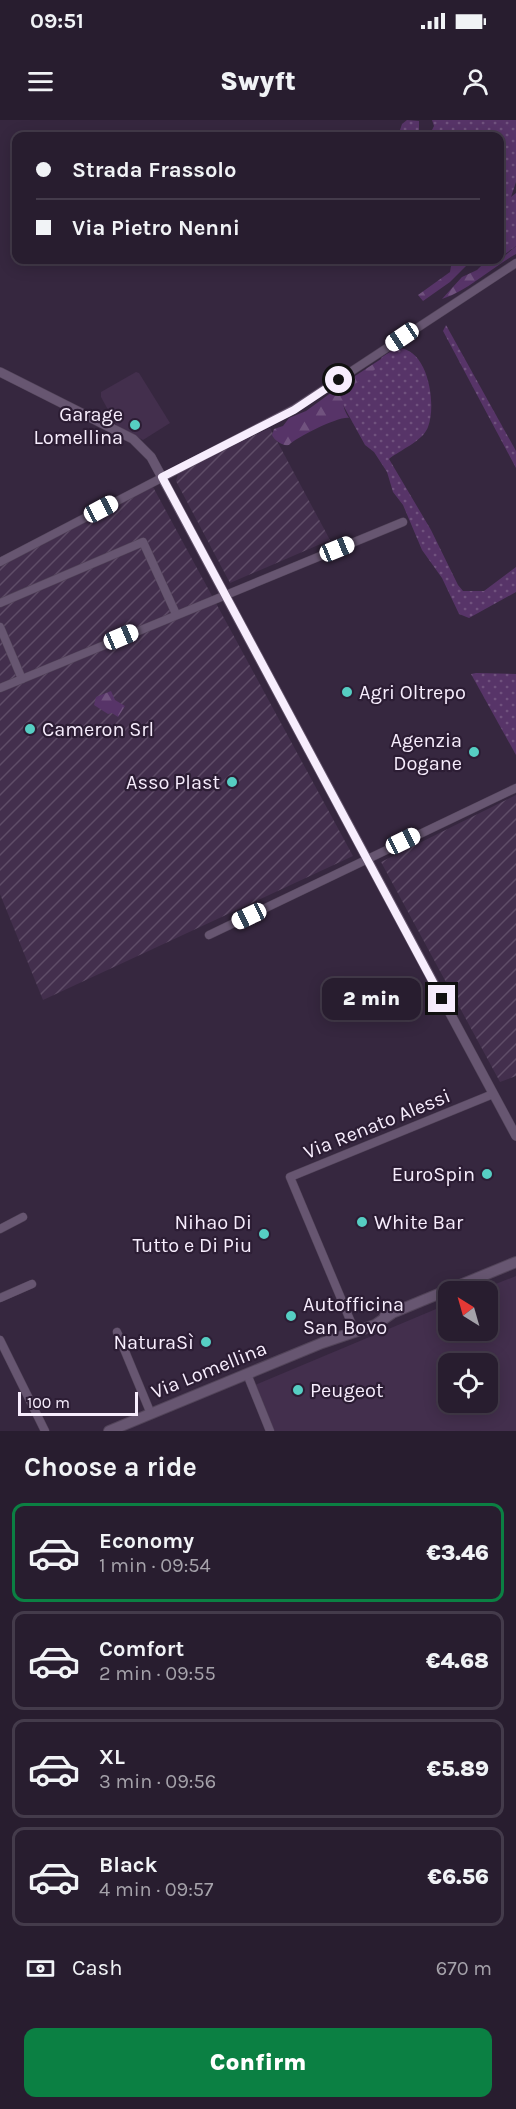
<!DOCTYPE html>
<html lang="en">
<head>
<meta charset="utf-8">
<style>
  :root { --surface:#281d2f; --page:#302637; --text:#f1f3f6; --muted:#a5a2aa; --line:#443b4b; --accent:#0b8043 }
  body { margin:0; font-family:Karla,sans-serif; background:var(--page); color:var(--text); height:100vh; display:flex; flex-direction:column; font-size:22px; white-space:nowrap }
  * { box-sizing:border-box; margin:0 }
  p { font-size:20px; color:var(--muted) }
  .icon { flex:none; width:33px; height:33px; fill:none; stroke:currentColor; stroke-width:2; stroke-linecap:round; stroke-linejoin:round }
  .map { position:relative; height:1311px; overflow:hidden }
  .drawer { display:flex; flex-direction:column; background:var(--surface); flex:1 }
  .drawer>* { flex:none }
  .hud { position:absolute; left:12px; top:12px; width:492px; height:132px; border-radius:12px; box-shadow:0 3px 15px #0003,0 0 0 2px var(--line); display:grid; align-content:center; height:132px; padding:0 24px; background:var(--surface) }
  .needle { width:39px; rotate:323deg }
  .tools { position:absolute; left:438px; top:1161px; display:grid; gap:12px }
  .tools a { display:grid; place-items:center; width:60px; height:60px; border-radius:12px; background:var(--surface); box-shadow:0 3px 15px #0003,0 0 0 2px var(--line); font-size:30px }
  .scale { position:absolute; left:18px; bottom:15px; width:120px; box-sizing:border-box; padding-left:6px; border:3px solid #f7edfd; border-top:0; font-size:16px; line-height:21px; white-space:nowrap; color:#f7edfd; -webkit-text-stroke:4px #2c1d34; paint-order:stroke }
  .end { position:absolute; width:27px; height:27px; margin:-14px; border:8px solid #f7edfd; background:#111; box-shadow:0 0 0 3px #111 }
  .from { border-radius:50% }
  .bubble { position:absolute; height:42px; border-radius:12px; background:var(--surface); box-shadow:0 3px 15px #0003,0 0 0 2px var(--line); font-size:20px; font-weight:800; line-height:42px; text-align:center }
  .car { position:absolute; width:18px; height:36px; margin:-18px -9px; border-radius:8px; box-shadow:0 0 4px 2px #0007; background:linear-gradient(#fff 24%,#345 0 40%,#fff 0 76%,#345 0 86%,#fff 0) }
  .hud b { display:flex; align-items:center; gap:21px; height:57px; font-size:22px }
  .hud b+b { border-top:2px solid var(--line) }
  .hud i { width:15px; height:15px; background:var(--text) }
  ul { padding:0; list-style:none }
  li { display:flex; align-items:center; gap:18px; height:99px; margin:0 12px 9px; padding:0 12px; border:3px solid var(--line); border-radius:12px }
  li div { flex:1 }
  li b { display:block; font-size:22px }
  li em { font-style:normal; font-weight:800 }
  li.selected { border-color:var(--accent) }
  li>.icon { width:54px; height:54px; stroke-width:1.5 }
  h2 { padding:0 24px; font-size:27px; line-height:72px }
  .pay { display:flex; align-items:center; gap:15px; height:66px; padding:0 24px; font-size:22px }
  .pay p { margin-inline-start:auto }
  .action { display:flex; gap:12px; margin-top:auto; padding:12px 24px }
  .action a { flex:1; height:69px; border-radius:12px; background:var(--accent); color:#fff; font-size:24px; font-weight:800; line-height:69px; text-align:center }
  .status { display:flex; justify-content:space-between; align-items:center; height:42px; padding:0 30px; background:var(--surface); direction:ltr }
  .status svg { height:16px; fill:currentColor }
  header { display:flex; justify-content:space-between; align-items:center; height:78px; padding:0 24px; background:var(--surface); font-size:27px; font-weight:800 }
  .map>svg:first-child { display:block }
</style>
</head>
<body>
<div class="status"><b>09:51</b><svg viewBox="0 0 49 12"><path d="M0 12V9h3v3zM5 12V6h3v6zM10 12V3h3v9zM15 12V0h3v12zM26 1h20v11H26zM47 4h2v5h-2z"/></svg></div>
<header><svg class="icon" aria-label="menu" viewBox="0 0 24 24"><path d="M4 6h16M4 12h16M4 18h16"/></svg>Swyft<svg class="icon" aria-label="person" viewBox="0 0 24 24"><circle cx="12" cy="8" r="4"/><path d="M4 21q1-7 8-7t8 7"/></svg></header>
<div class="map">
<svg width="516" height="1311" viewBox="0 0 516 1311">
  <defs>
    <pattern id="industrial-furrows" width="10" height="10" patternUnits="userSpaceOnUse" patternTransform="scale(1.5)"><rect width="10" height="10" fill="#432f4d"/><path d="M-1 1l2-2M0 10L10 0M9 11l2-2" fill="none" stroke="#5f4d68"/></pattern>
    <pattern id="grass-dots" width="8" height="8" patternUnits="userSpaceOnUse" patternTransform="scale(1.5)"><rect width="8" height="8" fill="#573468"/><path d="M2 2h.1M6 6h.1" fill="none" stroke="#70527e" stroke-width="1.8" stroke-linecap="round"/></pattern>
    <pattern id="forest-firs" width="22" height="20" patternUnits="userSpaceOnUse" patternTransform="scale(1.5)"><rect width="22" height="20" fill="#573468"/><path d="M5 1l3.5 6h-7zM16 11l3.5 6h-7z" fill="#70527e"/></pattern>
  </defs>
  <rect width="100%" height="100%" fill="#36273f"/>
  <g fill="#432f4d" fill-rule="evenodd">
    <path d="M136 252 139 253 170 303 143 320 117 306 101 277V272Z"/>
    <path d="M516 1156V1311H274L255 1265 448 1184V1210H488V1172L478 1171ZM448 1244H488V1282H448Z"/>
  </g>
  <g fill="url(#industrial-furrows)">
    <path d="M270 308 330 420 230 463 176 361 179 351Z"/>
    <path d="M153 367 353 736 43 880 0 774V446Z"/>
    <path d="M516 675V956L500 962 381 742Z"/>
  </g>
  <g fill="url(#grass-dots)">
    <path d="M407 0 419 1V16H398L402 4Z"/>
    <path d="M432 0H516V62L511 77 516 73V126L501 137 500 16H429L434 6Z"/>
    <path d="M446 205 516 331V348L443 211Z"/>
    <path d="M396 228C428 226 437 284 428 307 423 321 400 330 389 339L431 410 458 465 463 471H484L516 447V472L469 498 459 494 442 458 422 430 403 385 393 372 387 352 374 332 365 325 343 285V277L353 264 375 249 382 237Z"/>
    <path d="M476 553 516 554V635L471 554Z"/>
  </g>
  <g fill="url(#forest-firs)">
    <path d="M516 126V134C491 148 469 170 442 179L462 157 477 150 486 141 500 140Z"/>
    <path d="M452 140H472L450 162 423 181 418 175 450 152Z"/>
    <path d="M381 239C376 262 327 263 349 298 339 296 297 317 289 325 282 326 275 321 272 315L274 309 283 306 289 298 306 291 332 272 345 267 355 256Z"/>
    <path d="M111 571 115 580 125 586 118 597 112 593 108 594 94 585 96 577Z"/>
  </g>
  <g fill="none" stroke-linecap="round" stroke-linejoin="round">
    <defs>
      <g id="minor">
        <path d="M0 442 294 289 516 143"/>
        <path d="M0 483 143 422 176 494"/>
        <path d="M0 507 22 559"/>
        <path d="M0 568 403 402"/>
        <path d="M209 815 516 668"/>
        <path d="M0 1109 23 1097"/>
        <path d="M0 1178 32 1164"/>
        <path d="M353 1207 290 1057 493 974"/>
        <path d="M117 1212 151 1294"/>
        <path d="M0 1220 45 1311"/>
        <path d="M247 1254 270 1311"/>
      </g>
      <path id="tertiary" d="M0 252 133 319 151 337 516 1016"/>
      <g id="secondary">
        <path d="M385 1196 516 1142"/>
        <path d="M109 1311 322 1223 375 1205 391 1194"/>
      </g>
    </defs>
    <use href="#minor" stroke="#524459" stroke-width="9"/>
    <use href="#tertiary" stroke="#524459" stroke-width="10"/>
    <use href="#secondary" stroke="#524459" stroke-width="12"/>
    <use href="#minor" stroke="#675671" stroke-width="8"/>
    <use href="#tertiary" stroke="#675671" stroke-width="9"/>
    <use href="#secondary" stroke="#675671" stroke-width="10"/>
  </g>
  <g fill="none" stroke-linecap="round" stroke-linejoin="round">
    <path stroke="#f7edfd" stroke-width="8" d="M339 260 294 290 162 357 442 879"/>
  </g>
  <g fill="#56cec3" stroke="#2c1d34" stroke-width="2">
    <circle cx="135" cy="305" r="6"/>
    <circle cx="347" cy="572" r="6"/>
    <circle cx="30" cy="609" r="6"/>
    <circle cx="474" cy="632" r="6"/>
    <circle cx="232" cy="662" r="6"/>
    <circle cx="487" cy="1054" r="6"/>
    <circle cx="362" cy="1102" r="6"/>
    <circle cx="264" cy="1114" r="6"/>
    <circle cx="291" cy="1196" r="6"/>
    <circle cx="206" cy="1222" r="6"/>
    <circle cx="298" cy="1270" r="6"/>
  </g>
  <g text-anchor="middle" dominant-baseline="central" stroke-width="4.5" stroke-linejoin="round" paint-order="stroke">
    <g font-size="20" fill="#f7edfd" stroke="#2c1d34" text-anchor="end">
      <text x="123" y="294">Garage<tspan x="123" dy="23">Lomellina</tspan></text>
      <text x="359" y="572" text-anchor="start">Agri Oltrepo</text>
      <text x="42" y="609" text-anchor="start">Cameron Srl</text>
      <text x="462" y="620">Agenzia<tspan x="462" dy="23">Dogane</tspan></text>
      <text x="220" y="662">Asso Plast</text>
      <text x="475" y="1054">EuroSpin</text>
      <text x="252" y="1102">Nihao Di<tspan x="252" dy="23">Tutto e Di Piu</tspan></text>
      <text x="374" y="1102" text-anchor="start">White Bar</text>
      <text x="303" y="1184" text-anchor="start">Autofficina<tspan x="303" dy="23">San Bovo</tspan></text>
      <text x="194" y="1222">NaturaSì</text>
      <text x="310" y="1270" text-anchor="start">Peugeot</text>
    </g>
    <g font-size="20" fill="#f7edfd" stroke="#2c1d34">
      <text transform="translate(377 1004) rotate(-22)">Via Renato Alessi</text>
      <text transform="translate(209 1250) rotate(-22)">Via Lomellina</text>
    </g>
  </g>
</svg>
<div class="tools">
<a><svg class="needle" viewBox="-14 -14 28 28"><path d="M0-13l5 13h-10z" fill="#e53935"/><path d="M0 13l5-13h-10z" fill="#a5a2aa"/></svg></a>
<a><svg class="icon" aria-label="locate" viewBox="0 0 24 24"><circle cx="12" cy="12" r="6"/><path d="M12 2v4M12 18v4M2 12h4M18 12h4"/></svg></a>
</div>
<div class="scale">100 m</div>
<i class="end from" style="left:339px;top:260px"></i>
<i class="end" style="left:442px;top:879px"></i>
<div class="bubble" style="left:322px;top:858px;width:99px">2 min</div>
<i class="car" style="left:402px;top:217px;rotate:236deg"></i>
<i class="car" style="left:101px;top:389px;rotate:62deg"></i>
<i class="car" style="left:337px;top:429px;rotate:68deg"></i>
<i class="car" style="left:121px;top:517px;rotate:67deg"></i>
<i class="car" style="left:403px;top:721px;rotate:64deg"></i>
<i class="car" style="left:249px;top:796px;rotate:245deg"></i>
<div class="hud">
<b><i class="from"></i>Strada Frassolo</b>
<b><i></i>Via Pietro Nenni</b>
</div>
</div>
<section class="drawer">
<h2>Choose a ride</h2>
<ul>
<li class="selected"><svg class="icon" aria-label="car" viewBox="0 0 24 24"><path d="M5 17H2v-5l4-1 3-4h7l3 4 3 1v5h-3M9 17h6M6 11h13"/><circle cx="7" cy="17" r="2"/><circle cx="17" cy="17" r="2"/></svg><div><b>Economy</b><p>1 min · 09:54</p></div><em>€3.46</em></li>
<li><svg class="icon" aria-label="car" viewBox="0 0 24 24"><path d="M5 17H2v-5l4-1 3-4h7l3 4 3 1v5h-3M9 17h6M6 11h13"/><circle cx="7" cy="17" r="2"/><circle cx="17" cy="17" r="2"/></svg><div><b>Comfort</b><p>2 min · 09:55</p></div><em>€4.68</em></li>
<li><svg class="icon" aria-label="car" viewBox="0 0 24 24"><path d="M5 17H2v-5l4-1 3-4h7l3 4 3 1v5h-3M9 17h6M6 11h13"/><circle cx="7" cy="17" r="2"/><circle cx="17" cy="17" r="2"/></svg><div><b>XL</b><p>3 min · 09:56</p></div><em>€5.89</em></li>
<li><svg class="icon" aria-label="car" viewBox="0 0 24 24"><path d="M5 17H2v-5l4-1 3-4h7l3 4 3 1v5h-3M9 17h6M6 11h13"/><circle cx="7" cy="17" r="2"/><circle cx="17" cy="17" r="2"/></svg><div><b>Black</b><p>4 min · 09:57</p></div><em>€6.56</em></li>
</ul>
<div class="pay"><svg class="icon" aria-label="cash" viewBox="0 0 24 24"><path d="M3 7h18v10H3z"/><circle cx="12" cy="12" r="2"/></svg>Cash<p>670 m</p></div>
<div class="action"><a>Confirm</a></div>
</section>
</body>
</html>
